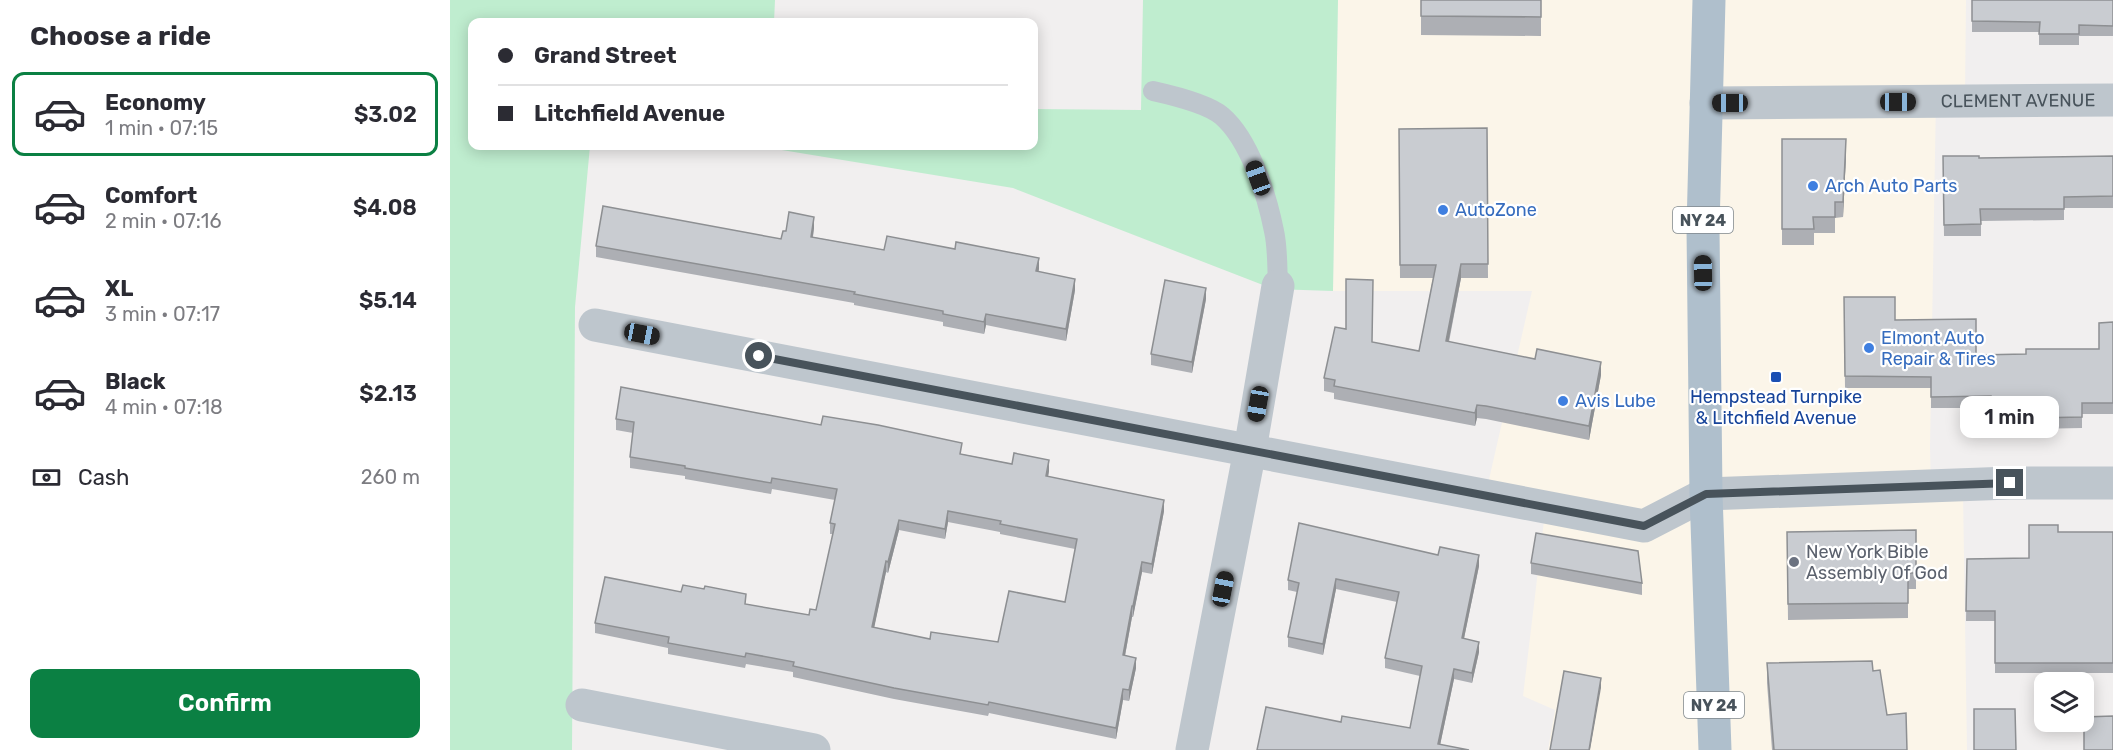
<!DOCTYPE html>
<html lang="en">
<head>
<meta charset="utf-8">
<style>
  :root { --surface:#fff; --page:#f7f7f7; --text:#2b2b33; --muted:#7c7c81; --line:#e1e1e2; --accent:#0b8043 }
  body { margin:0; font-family:Rubik,sans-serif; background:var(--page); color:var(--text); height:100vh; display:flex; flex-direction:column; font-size:22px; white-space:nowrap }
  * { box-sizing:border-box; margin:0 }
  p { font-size:20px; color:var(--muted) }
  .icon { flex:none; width:33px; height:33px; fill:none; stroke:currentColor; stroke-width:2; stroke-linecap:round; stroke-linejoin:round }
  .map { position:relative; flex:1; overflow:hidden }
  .panel { display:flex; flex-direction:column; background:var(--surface); width:450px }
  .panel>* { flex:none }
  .guide { position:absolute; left:18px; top:18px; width:570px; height:132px; border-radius:12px; box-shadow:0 3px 15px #0003; display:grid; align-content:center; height:132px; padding:0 30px; background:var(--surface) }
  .buttons { position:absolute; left:1584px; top:672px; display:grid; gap:12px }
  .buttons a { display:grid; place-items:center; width:60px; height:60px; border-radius:12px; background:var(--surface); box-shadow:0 3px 15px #0003; font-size:30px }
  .end { position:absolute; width:27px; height:27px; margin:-14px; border:8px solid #48535b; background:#fff; box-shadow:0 0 0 3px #fff }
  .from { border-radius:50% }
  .bubble { position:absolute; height:42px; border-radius:12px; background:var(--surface); box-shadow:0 3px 15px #0003; font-size:20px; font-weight:600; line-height:42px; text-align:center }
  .car { position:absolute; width:18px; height:36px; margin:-18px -9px; border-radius:8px; box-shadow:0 0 4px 2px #0007; background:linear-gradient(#222 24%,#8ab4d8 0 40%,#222 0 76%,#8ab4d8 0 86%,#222 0) }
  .guide b { display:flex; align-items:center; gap:21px; height:57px; font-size:22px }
  .guide b+b { border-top:2px solid var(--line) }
  .guide i { width:15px; height:15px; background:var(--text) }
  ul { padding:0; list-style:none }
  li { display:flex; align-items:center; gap:18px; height:84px; margin:0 12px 9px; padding:0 18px; border:3px solid transparent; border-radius:12px }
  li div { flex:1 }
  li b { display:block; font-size:22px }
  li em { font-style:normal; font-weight:600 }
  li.active { border-color:var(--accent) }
  li>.icon { width:54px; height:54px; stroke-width:1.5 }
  h2 { padding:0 30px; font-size:27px; line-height:72px }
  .pay { display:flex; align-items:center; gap:15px; height:66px; padding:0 30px; font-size:22px }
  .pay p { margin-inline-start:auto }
  .cta { display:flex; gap:12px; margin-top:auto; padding:12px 30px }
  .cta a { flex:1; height:69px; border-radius:12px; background:var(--accent); color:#fff; font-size:24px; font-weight:600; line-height:69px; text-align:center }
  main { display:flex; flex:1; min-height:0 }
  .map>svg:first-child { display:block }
</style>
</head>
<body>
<main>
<section class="panel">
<h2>Choose a ride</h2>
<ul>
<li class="active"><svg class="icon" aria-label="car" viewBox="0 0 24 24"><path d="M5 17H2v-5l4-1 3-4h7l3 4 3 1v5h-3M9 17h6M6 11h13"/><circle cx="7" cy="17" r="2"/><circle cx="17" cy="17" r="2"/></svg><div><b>Economy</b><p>1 min · 07:15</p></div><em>$3.02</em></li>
<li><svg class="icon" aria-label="car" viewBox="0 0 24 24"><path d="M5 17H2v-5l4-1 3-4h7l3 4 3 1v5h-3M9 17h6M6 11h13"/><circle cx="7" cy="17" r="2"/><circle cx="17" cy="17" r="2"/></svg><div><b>Comfort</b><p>2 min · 07:16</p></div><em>$4.08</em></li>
<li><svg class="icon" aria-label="car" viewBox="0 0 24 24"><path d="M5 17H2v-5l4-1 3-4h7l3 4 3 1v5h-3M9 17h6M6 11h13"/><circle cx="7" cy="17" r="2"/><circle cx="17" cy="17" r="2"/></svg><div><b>XL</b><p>3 min · 07:17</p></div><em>$5.14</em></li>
<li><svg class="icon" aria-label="car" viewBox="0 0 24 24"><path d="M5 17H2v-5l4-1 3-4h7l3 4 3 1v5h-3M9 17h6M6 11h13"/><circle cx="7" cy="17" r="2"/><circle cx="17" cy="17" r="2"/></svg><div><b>Black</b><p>4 min · 07:18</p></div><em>$2.13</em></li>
</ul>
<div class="pay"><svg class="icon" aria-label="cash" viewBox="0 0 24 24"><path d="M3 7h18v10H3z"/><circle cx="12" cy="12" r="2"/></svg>Cash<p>260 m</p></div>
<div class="cta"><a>Confirm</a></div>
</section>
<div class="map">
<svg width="1663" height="750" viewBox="0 0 1663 750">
  <rect width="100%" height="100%" fill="#f1efef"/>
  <path fill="#fbf5e9" d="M888 0H1516L1515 94 1486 97 1480 447 1481 491 1513 492 1517 750H1098L1105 710 1073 696 1095 512 1035 497 1082 291H883Z"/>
  <g fill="#bfedcf">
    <path d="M0 0H325L324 22H22V146H140L125 307 122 750H0Z"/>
    <path d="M693 0H888L883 291 823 289 563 188 307 146H584V109L691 110Z"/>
  </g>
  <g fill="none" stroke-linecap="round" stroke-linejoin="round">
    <path stroke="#bec6cd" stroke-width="20" d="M703 91C721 95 758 104 772 116 800 140 817 196 824 231 828 249 827 268 828 286"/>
    <g stroke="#bec6cd" stroke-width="33">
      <path id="s1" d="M1256 103 1663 100"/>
      <path d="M145 325 1194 526 1256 494 1560 483H1663"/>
      <path d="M132 705 364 750"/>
      <path d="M742 750 800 450 828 286"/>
    </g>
    <path stroke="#afbfcc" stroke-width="33" d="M1259 0 1253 228 1256 494 1265 750"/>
  </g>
  <g fill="#adafb4" fill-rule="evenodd">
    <path d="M971 0H1091V36L971 35Z"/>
    <path d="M1522 0H1663V36H1629V45H1589V32H1522Z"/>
    <path d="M1037 128 1038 278H1011L999 342 1151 375 1139 440 1036 419 1027 418 1025 426 884 399V393L874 391V378L922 342 969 351 983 278H950L949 129Z"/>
    <path d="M1332 139 1396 155 1393 217 1385 218V233H1364V245H1332Z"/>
    <path d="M1493 156 1529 158 1663 156V208H1614V220L1531 221V236H1494Z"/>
    <path d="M364 228 363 237 434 250 589 269 588 272 625 290 616 341 536 325 534 334 493 326V322L404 305V303L146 257V246L331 239 336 231Z"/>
    <path d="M1394 297 1526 355 1576 354 1649 349 1663 322V414H1632V428L1541 430V408H1481V388H1395Z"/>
    <path d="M756 299 742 373 701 365V354Z"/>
    <path d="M166 419 512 454 599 471 598 477 714 511 702 574 692 572 683 617H682L675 656 686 668 679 701 673 700 666 739 539 713 538 716 444 699 343 677V672L296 664 295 668 218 654V648L145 633V623L296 604 359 615 366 610 383 534H380V523L385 500 322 489 321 494 235 479V476L180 468V457L183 433 166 430ZM498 522 550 532V534L625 549 615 602 548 642 480 639 424 627 436 572 438 573 449 530 495 539Z"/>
    <path d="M1466 530V589H1458V618L1338 620 1337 532Z"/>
    <path d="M1608 532H1663V673H1545V621H1516L1517 559 1579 558Z"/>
    <path d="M1081 563 1192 583V595L1081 574Z"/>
    <path d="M1029 566 1014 638 1029 652 1022 683 1004 679 990 745 807 750 891 722 960 728 970 676 935 668V658L947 602 886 589 873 655 838 647V637L847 592 838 590V580Z"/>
    <path d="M1317 663 1423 671 1437 715 1457 750H1322L1317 683Z"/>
  </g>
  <g fill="#8d8f92">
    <path d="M1396 139V155L1393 217V202Z"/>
    <path d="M364 217V228L361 248V237Z"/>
    <path d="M589 258V269L586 282V271Z"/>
    <path d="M1011 264V278L996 354V341Z"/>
    <path d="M625 279V290L616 341V329Z"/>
    <path d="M756 288V299L742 373V362Z"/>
    <path d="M536 314V325L534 334V322Z"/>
    <path d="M1151 362V375L1139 440V426Z"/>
    <path d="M1027 405V418L1025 426V413Z"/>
    <path d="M599 460V471L596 487V476Z"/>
    <path d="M714 500V511L702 574V564Z"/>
    <path d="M498 511V522L495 539V529Z"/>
    <path d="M449 520V530L438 573V562Z"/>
    <path d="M1029 555V566L1012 648V638Z"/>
    <path d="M436 561V572L422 638V627Z"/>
    <path d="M692 562V572L683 617V606Z"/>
    <path d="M886 579V589L873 655V644Z"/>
    <path d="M682 606V617L673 666V655Z"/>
    <path d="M1029 642V652L1022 683V673Z"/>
    <path d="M686 658V668L679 701V690Z"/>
    <path d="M1004 669V679L989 750 988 744Z"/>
    <path d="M1151 678V688L1140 750H1139Z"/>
    <path d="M673 689V700L666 739V728Z"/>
  </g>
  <g fill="#c9ccd1" stroke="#8d8f92" stroke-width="1.5" fill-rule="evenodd">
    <path d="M971 0H1091V17L971 16Z"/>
    <path d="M1522 0H1663V26L1629 25V34H1589L1590 22 1522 21Z"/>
    <path d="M1037 128 1038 264H1011L996 341 1085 359 1087 349 1151 362 1139 426 1036 406 1027 405 1025 413 884 386 885 380 874 378 885 327 896 329V279L923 280 922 342 969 351 986 265H950L949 129Z"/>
    <path d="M1332 139H1396L1393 202H1385V217H1363L1364 229H1332Z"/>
    <path d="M1493 156H1529V158L1663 156V196L1614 197V209H1530L1531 224 1494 225Z"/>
    <path d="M153 206 331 239 333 231H336L339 212 364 217 361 237 434 250 437 236 505 249 506 242 589 258 586 271 625 279 616 329 536 314 534 322 493 314V311L404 294 405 292 146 246Z"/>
    <path d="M715 280 756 288 742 362 701 354Z"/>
    <path d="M1394 297H1445V320L1526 319V355L1576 354V349H1649V323L1663 322V403H1632V417L1541 419V396L1481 397V377L1395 376Z"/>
    <path d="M171 387 371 425 373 416 428 425 512 443 510 454 562 464 564 453 599 460 596 476 714 500 702 564 692 562 683 606H682L673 655 686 658 679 690 673 689 666 728 539 702 538 705 444 688 343 666 344 662 296 653 295 657 218 643 219 637 145 623 155 577 231 592 233 585 254 589 255 586 296 594 295 604 359 615 360 609 366 610 385 524 380 523 387 489 322 478 321 483 235 468V466L180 457 184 422 166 419ZM498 511 551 521 550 524 627 539 615 602 559 591 548 642 481 632 480 639 422 627 436 561 438 562 449 520 495 529Z"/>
    <path d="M849 523 988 555 990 547 1029 555 1012 638 1029 642 1022 673 1004 669 988 744 1019 750H807L816 707 891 722 892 716 960 728 972 666 935 658 949 592 886 579 873 644 838 637 849 583 838 580Z"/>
    <path d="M1579 525H1608V532H1663V663H1545V611H1516L1517 559 1579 558Z"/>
    <path d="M1466 530V573H1458V603L1338 604 1337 532Z"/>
    <path d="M1086 533 1188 551 1192 583 1081 563Z"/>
    <path d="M1422 661 1423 671 1430 670 1437 715 1456 713 1457 750H1324L1317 663Z"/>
    <path d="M1114 671 1151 678 1139 750H1100Z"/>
    <path d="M1524 709H1565L1566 750H1524Z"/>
    <path d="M1663 716V750H1634V717Z"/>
  </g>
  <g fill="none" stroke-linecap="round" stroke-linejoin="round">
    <path stroke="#48535b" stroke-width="8" d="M309 356 1194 526 1256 494 1560 483"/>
  </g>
  <g fill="#3f7fe0" stroke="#fff" stroke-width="2">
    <circle cx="1363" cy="186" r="6"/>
    <circle cx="993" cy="210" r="6"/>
    <circle cx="1419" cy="348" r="6"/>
    <circle cx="1113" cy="401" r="6"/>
  </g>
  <rect fill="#1a4fb4" stroke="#fff" stroke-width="2" x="1320" y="371" width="12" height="12" rx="3"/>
  <circle fill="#6b7280" stroke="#fff" stroke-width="2" cx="1344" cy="562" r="6"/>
  <g text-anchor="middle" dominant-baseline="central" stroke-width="4.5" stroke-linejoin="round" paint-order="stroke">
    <g fill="#fff" stroke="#7f878c" stroke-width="1.5">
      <rect x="1223" y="207" width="60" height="26" rx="4.5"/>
      <rect x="1234" y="692" width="60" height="26" rx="4.5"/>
    </g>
    <g font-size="16" font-weight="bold" fill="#48535b">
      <text x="1253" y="220">NY 24</text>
      <text x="1264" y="705">NY 24</text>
    </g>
    <g font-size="18" fill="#48535b" stroke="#fff">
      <text stroke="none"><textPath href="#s1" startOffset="312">CLEMENT AVENUE</textPath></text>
    </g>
    <g font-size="18" fill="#366cbe" stroke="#fff" text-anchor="start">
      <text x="1375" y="186">Arch Auto Parts</text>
      <text x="1005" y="210">AutoZone</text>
      <text x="1431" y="338">Elmont Auto<tspan x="1431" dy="21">Repair &amp; Tires</tspan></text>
      <text x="1125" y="401">Avis Lube</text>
    </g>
    <g font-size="18" fill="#164399" stroke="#fff">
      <text x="1326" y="397">Hempstead Turnpike<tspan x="1326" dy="21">&amp; Litchfield Avenue</tspan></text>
    </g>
    <g font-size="18" fill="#5b616d" stroke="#fff" text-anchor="start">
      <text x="1356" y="552">New York Bible<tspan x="1356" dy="21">Assembly Of God</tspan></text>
    </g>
  </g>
</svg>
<div class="buttons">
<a><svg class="icon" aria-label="layers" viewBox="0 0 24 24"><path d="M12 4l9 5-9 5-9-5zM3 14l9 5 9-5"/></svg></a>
</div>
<i class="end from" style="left:309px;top:356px"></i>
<i class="end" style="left:1560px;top:483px"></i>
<div class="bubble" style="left:1510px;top:396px;width:99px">1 min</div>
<i class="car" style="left:1448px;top:102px;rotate:90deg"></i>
<i class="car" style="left:1280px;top:103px;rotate:270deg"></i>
<i class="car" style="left:808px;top:178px;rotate:340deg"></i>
<i class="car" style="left:1253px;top:273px;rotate:359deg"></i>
<i class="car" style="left:192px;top:334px;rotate:101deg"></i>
<i class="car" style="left:808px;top:404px;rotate:190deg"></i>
<i class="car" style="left:773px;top:589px;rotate:11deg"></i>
<div class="guide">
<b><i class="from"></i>Grand Street</b>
<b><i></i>Litchfield Avenue</b>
</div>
</div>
</main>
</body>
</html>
